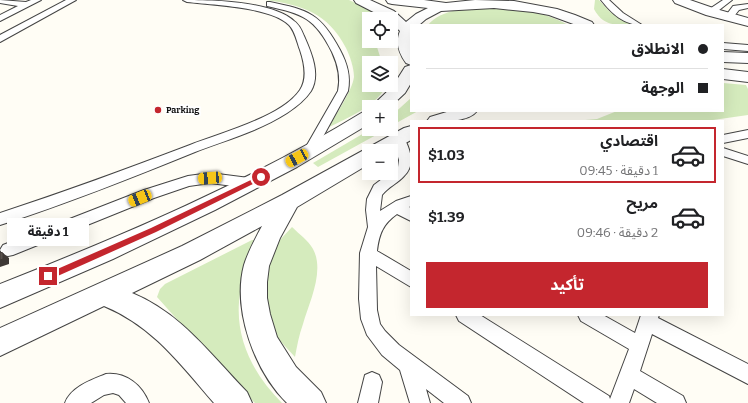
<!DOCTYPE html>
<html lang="ar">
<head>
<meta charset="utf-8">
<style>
  :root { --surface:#fff; --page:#f6f6f6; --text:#202124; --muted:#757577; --line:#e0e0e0; --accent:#c4262e }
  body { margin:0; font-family:Bitter,"Noto Sans Arabic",serif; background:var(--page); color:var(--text); direction:rtl; height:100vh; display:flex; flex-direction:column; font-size:15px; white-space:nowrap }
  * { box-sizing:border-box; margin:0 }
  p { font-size:13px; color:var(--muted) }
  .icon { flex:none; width:22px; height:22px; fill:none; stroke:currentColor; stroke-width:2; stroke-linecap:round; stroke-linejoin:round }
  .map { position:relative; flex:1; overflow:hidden; direction:ltr }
  .panel { position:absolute; left:410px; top:120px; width:314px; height:196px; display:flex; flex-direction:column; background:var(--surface); border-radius:0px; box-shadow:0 4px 16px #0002; direction:rtl }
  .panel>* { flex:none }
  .top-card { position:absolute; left:410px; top:24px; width:314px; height:88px; border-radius:0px; box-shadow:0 4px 16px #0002; direction:rtl; display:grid; align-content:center; height:88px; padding:0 16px; background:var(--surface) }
  .tools { position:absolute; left:362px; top:12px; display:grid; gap:8px }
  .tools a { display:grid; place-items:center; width:36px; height:36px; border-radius:0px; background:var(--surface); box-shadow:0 4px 16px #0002; font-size:20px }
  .end { position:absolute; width:18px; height:18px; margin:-9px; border:5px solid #c4262e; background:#fff; box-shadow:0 0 0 2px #fff }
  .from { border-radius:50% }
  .bubble { position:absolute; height:28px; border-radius:0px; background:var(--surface); box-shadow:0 4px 16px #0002; font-size:13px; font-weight:700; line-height:28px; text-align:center; direction:rtl }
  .car { position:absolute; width:12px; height:24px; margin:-12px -6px; border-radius:5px; box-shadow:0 0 3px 1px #0007; background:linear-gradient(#f5c518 24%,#345 0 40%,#f5c518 0 76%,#345 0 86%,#f5c518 0) }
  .top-card b { display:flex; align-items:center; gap:14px; height:38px; font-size:15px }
  .top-card b+b { border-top:1px solid var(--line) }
  .top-card i { width:10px; height:10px; background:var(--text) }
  ul { padding:7px 0 0; list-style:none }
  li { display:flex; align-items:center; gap:12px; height:56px; margin:0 8px 6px; padding:0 8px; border:2px solid transparent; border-radius:0px }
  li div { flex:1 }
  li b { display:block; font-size:15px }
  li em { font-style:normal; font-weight:700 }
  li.active { border-color:var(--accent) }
  li>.icon { width:36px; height:36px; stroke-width:1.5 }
  .cta { display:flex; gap:8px; margin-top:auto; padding:8px 16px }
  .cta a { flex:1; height:46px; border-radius:0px; background:var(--accent); color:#fff; font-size:16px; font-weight:700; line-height:46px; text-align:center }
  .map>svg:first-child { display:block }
</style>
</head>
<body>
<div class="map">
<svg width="748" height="403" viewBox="0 0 748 403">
  <rect width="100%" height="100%" fill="#fffdf5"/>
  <g fill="#d5ebbd">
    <path d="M266 0H349L371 10 380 19H369V41H377V47L382 63H369V85H386C380 104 346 119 329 127 336 114 352 91 354 77 354 68 350 56 346 48 328 13 302 5 266 0Z"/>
    <path d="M595 0H599L610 12 633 25C615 25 603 26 594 9Z"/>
    <path d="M488 7C515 8 544 11 568 25H428C441 9 469 8 488 7Z"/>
    <path d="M723 83 746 85 748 89V115L706 121H573L597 119 617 111H723Z"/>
    <path d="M411 98V111H418L391 126V116Z"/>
    <path d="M371 129H387L318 167 313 163Z"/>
    <path d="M292 227C299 234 308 240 313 249 325 271 309 303 303 324 299 335 297 346 295 357L271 331 264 283 271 259 278 242Z"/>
    <path d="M252 240H257C250 260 241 281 239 302 236 342 255 376 282 403H255L233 382 157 297 160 289 165 284Z"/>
  </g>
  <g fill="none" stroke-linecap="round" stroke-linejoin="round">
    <defs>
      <g id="service">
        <path d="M0 0 26 2 31 0H41L0 21V15L18 6 0 3Z"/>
        <path d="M66 0H76L0 42V35Z"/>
        <path d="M183 0C212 0 272 1 294 21 299 24 302 31 304 36 311 52 321 74 311 91 305 100 296 107 287 113 259 131 226 140 195 152 131 178 66 204 0 225V213C64 192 127 169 190 145 220 133 282 117 300 90 308 78 304 62 300 50 297 42 295 31 289 25 271 7 213 5 187 2Z"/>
        <path d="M601 0H609L623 13 642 25C624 25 612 14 601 0Z"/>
        <path d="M723 0H732L714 14H708V10Z"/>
        <path d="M267 2H270C309 10 321 14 340 50 347 63 351 76 348 91L313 155 309 156 305 155 303 152 338 91C341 77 338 65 332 52 315 18 303 14 267 6Z"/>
        <path d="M748 4V8L739 10 731 20H725L724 18 733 6Z"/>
        <path d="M723 43 748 45V51L723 49Z"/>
        <path d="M748 130V138L723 143V135Z"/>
        <path d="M398 134 402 135C410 147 416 165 404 176 398 183 388 187 382 195L380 211 396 201 411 196V206L409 207 411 208V221L397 214C383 224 379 234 377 251L411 271V287L376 266 377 310 380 324 385 331 399 345 468 396 471 403H444L426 389 430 403H410L400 370 382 355 367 335 361 319 359 299 360 253 368 227 366 210 367 199 374 185 398 167 399 160 392 138 394 135Z"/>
        <path d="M723 148 748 156V164L723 156Z"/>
        <path d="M210 173 249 178 254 180 256 183 254 186 249 188 210 183 189 186 154 198 13 255 8 256 3 255 0 250 3 245 144 190 188 176Z"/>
        <path d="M456 315H480L609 396 610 399 629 349 581 321 578 315H603L635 333 641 315H659L658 318 748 364V384L652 334 640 371 683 396 686 403H657L634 389 629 403H584L459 321Z"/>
        <path d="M372 372 379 375 382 382 378 403H358L365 375Z"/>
        <path d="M106 374C126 372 142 385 149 403H126L119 395 113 393 104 395 91 403H65C71 387 91 380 106 374Z"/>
      </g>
      <path id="minor" d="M673 0H690L716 9 748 18V26L706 15 675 3Z"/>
      <g id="tertiary">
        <path d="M354 0H370L394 11 406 22 416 14 428 8 392 4 388 3 386 0H424L446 3 475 0 514 1 557 9 575 15 592 22 594 25H576L549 15 533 12 494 8 441 11 426 19 419 25H411V65L406 63C399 53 395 43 400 31L391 23V19H387L356 3Z"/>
        <path d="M723 52 748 53V63L723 62Z"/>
        <path d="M411 65V83L405 93 390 107H371L393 86 405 67Z"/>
        <path d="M723 69 748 72V82L723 79Z"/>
        <path d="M369 111V124L297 167 215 210 113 259 0 308V284C124 235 249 182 363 112Z"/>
        <path d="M450 111H477C468 123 440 121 427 121L430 117Z"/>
        <path d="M411 126V140L391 151H369V164L297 207 280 238 269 266 267 282V298L270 314 277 337 296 367 321 392 326 403H287C255 372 232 310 244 265 248 252 255 239 262 226L200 260 132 293C181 313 211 355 247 392L252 403H214C180 364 154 327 104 306L0 356V328L182 246 282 195 404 128Z"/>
      </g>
    </defs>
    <use href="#service" stroke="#444" stroke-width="2"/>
    <use href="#minor" stroke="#444" stroke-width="2"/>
    <use href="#tertiary" stroke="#444" stroke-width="2"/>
    <use href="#service" fill="#fff" fill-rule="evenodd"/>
    <use href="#minor" fill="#fff" fill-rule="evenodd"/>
    <use href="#tertiary" fill="#fff" fill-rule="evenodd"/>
  </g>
  <path fill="#3f3936" d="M3 253 9 258V264L0 267V260Z"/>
  <path fill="#5a524d" stroke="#3f3936" d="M0 252 3 253V259L0 260Z"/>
  <path fill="#c4262e" d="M261 175 264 177 263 179 156 232 51 279 48 280 44 276 46 274 151 228Z"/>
  <circle fill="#c4262e" stroke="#fff" stroke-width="1.5" cx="158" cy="110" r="4"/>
  <g text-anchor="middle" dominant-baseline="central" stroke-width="4" stroke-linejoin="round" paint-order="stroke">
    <g font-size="9" font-weight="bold" fill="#111" stroke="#fff" text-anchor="start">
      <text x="166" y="110">Parking</text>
    </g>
  </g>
</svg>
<div class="tools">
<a><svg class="icon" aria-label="locate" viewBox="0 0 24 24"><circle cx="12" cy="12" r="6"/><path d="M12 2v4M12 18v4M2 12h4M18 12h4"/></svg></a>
<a><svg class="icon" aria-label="layers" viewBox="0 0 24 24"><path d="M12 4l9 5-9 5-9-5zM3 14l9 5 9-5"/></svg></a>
<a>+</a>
<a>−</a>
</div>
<i class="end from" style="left:261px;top:177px"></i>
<i class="end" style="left:48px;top:276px"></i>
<div class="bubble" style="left:7px;top:218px;width:82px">1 دقيقة</div>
<i class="car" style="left:297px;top:158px;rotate:242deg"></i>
<i class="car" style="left:210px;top:178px;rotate:266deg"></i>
<i class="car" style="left:140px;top:198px;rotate:248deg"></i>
<div class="top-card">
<b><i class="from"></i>الانطلاق</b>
<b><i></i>الوجهة</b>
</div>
<section class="panel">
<ul>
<li class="active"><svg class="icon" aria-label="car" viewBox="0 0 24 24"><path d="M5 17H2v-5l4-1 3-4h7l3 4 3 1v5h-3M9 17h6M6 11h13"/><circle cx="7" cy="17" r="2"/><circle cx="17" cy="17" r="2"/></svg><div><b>اقتصادي</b><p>1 دقيقة · 09:45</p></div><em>$1.03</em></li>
<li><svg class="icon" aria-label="car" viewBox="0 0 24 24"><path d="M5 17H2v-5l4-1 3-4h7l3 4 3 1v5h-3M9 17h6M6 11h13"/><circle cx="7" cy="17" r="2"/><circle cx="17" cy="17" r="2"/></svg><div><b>مريح</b><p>2 دقيقة · 09:46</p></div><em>$1.39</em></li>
</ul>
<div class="cta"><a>تأكيد</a></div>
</section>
</div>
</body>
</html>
